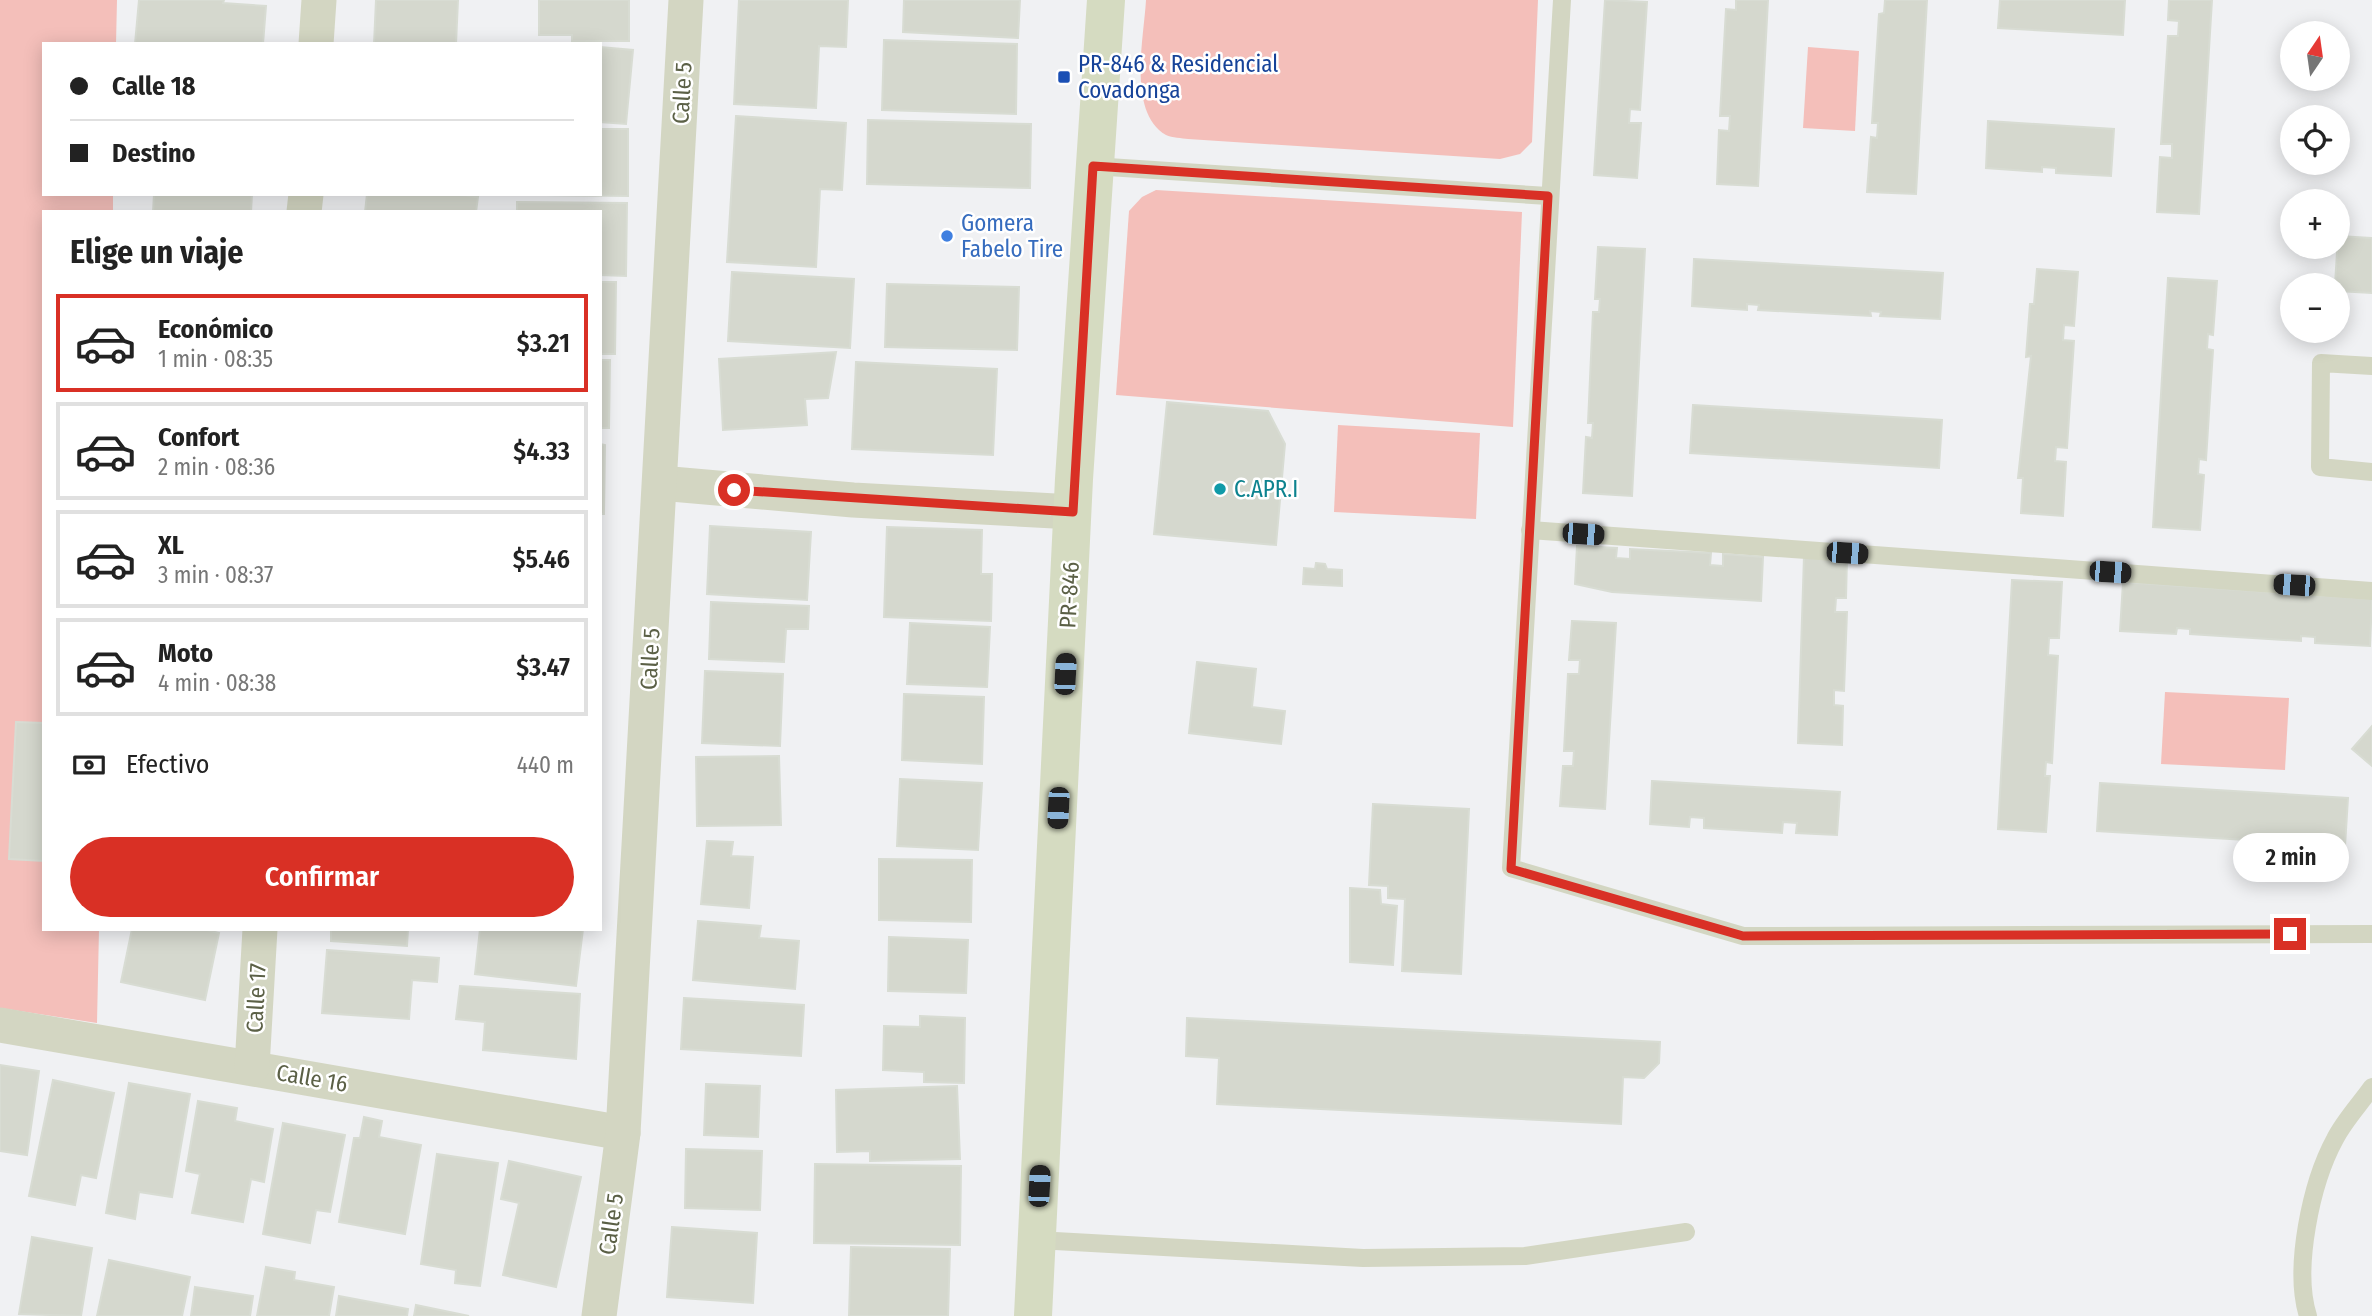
<!DOCTYPE html>
<html lang="es">
<head>
<meta charset="utf-8">
<style>
  :root { --surface:#fff; --page:#f6f6f6; --text:#222; --muted:#767676; --line:#e0e0e0; --accent:#d93025 }
  body { margin:0; font-family:"Fira Sans Condensed",sans-serif; background:var(--page); color:var(--text); height:100vh; display:flex; flex-direction:column; font-size:26px; white-space:nowrap }
  * { box-sizing:border-box; margin:0 }
  p { font-size:23px; color:var(--muted) }
  .icon { flex:none; width:38px; height:38px; fill:none; stroke:currentColor; stroke-width:2; stroke-linecap:round; stroke-linejoin:round }
  .map { position:relative; flex:1; overflow:hidden }
  .details { position:absolute; left:42px; top:210px; width:560px; height:721px; display:flex; flex-direction:column; background:var(--surface); border-radius:0px; box-shadow:0 4px 18px #0003 }
  .details>* { flex:none }
  .banner { position:absolute; left:42px; top:42px; width:560px; height:154px; border-radius:0px; box-shadow:0 4px 18px #0003; display:grid; align-content:center; height:154px; padding:0 28px; background:var(--surface) }
  .needle { width:46px; rotate:13deg }
  .controls { position:absolute; left:2280px; top:21px; display:grid; gap:14px }
  .controls a { display:grid; place-items:center; width:70px; height:70px; border-radius:50%; background:var(--surface); box-shadow:0 4px 18px #0003; font-size:35px }
  .end { position:absolute; width:32px; height:32px; margin:-16px; border:9px solid #d93025; background:#fff; box-shadow:0 0 0 4px #fff }
  .from { border-radius:50% }
  .bubble { position:absolute; height:49px; border-radius:24px; background:var(--surface); box-shadow:0 4px 18px #0003; font-size:23px; font-weight:600; line-height:49px; text-align:center }
  .car { position:absolute; width:21px; height:42px; margin:-21px -10px; border-radius:9px; box-shadow:0 0 5px 2px #0007; background:linear-gradient(#222 24%,#8ab4d8 0 40%,#222 0 76%,#8ab4d8 0 86%,#222 0) }
  .banner b { display:flex; align-items:center; gap:24px; height:66px; font-size:26px }
  .banner b+b { border-top:2px solid var(--line) }
  .banner i { width:18px; height:18px; background:var(--text) }
  ul { padding:0; list-style:none }
  li { display:flex; align-items:center; gap:21px; height:98px; margin:0 14px 10px; padding:0 14px; border:4px solid var(--line); border-radius:0px }
  li div { flex:1 }
  li b { display:block; font-size:26px }
  li em { font-style:normal; font-weight:600 }
  li.current { border-color:var(--accent) }
  li>.icon { width:63px; height:63px; stroke-width:1.5 }
  h2 { padding:0 28px; font-size:32px; line-height:84px }
  .pay { display:flex; align-items:center; gap:18px; height:77px; padding:0 28px; font-size:26px }
  .pay p { margin-inline-start:auto }
  .cta { display:flex; gap:14px; margin-top:auto; padding:14px 28px }
  .cta a { flex:1; height:80px; border-radius:42px; background:var(--accent); color:#fff; font-size:28px; font-weight:600; line-height:80px; text-align:center }
  .map>svg:first-child { display:block }
</style>
</head>
<body>
<div class="map">
<svg width="2372" height="1316" viewBox="0 0 2372 1316">
  <rect width="100%" height="100%" fill="#f0f1f3"/>
  <g fill="#f4bfba">
    <path d="M0 0H117L116 44H44V194H113V212H44V929H99L97 1023 0 1008Z"/>
    <path d="M1146 0H1538L1532 142 1520 154 1500 159 1188 139C1182 138 1172 138 1166 135 1127 112 1144 38 1146 0Z"/>
    <path d="M1808 47 1859 51 1855 131 1803 128Z"/>
    <path d="M1156 190 1522 212 1513 427 1116 395 1129 211 1142 197Z"/>
    <path d="M1338 425 1480 433 1476 519 1334 512Z"/>
    <path d="M2165 692 2289 698 2285 770 2161 764Z"/>
  </g>
  <g fill="#d5d8ce" stroke="#d8dcd3" stroke-width="2">
    <path d="M139 0H224L223 3 266 6 263 44H135Z"/>
    <path d="M376 0H458L456 44H374Z"/>
    <path d="M539 0H629V41H572V35H539Z"/>
    <path d="M739 0H848L846 47 819 46 816 108 734 104Z"/>
    <path d="M904 0H1020L1018 38 903 32Z"/>
    <path d="M1605 0 1647 2 1640 110 1630 109 1629 123H1641L1637 178 1594 175Z"/>
    <path d="M1736 0H1768L1758 186 1717 184 1719 130 1729 131 1730 116H1720L1726 9 1736 10Z"/>
    <path d="M1885 0H1927L1916 194 1867 192 1871 137 1877 138 1878 123H1872L1879 14 1884 13Z"/>
    <path d="M2000 0H2125L2123 35 1998 28Z"/>
    <path d="M2169 0H2212L2199 214 2157 212 2160 157 2172 158V144H2161L2168 36H2178L2179 21 2168 20Z"/>
    <path d="M884 40 1017 44 1016 114 882 110Z"/>
    <path d="M600 47 633 50 626 124 600 122Z"/>
    <path d="M736 116 846 123 842 190 820 189 816 267 727 262Z"/>
    <path d="M868 120 1031 124 1030 188 867 184Z"/>
    <path d="M1988 121 2114 129 2111 176 2056 173V168L2042 167V172L1986 168Z"/>
    <path d="M600 129H628V196L545 195 600 194Z"/>
    <path d="M154 194H252L251 212H153Z"/>
    <path d="M367 194H449L478 197 476 212H365Z"/>
    <path d="M517 202 627 203 626 276 600 275V212H517Z"/>
    <path d="M2338 236 2372 238V293L2338 291V285H2335Z"/>
    <path d="M1598 247 1645 249 1632 496 1583 493 1586 437 1592 438 1593 423H1588L1593 312H1599L1600 299H1595Z"/>
    <path d="M1694 259 1943 273 1940 319 1880 316 1881 312 1870 311 1871 316 1758 310 1759 305 1747 304V310L1692 306Z"/>
    <path d="M2037 269 2078 272 2074 326 2064 325 2063 340 2074 341 2067 448 2056 447 2055 461 2066 462 2063 516 2021 513 2023 478H2018L2031 356 2026 357 2030 304H2034Z"/>
    <path d="M732 272 854 279 850 348 728 341Z"/>
    <path d="M2168 278 2217 281 2213 335 2208 334 2207 349 2213 350 2206 460 2199 459 2198 474 2204 475 2200 530 2153 527Z"/>
    <path d="M600 282H616L615 354H600Z"/>
    <path d="M887 284 1019 287 1017 350 885 347Z"/>
    <path d="M836 352 828 398 805 399 807 425 723 430 719 359Z"/>
    <path d="M600 360H610L609 428H600Z"/>
    <path d="M856 362 997 369 993 455 852 449Z"/>
    <path d="M1167 402 1268 411 1285 444 1276 545 1154 534Z"/>
    <path d="M1693 405 1942 420 1939 468 1690 453Z"/>
    <path d="M600 444 605 445 604 514H600Z"/>
    <path d="M710 526 811 532 807 600 707 594Z"/>
    <path d="M887 527 982 530 981 574H992L991 621 884 617Z"/>
    <path d="M1577 546 1617 548 1616 558 1630 559V549L1711 553 1710 565 1723 566V554L1763 557 1761 601 1612 592 1575 584Z"/>
    <path d="M1804 556 1847 558 1846 598H1836L1835 612H1847L1844 691 1834 690V705L1843 706 1842 745 1798 743Z"/>
    <path d="M1316 563 1325 564 1327 569 1342 570V586L1303 584 1304 568 1315 569Z"/>
    <path d="M2012 580 2062 582 2059 638H2049L2048 655 2058 656 2052 763 2046 762 2045 776H2050L2046 832 1998 829Z"/>
    <path d="M2123 582 2372 599 2370 646 2315 643V637L2301 636V641L2190 634V629L2177 628 2176 634 2120 631Z"/>
    <path d="M711 602 809 606 808 629H786L784 662 709 659Z"/>
    <path d="M1572 621 1616 623 1605 809 1560 806 1563 766H1573L1574 751H1564L1568 674H1579L1580 660H1569Z"/>
    <path d="M910 623 990 627 987 687 907 684Z"/>
    <path d="M1197 662 1256 669 1252 707 1285 711 1281 744 1189 733Z"/>
    <path d="M705 671 783 674 780 746 702 743Z"/>
    <path d="M904 694 984 697 982 764 902 760Z"/>
    <path d="M16 722 44 723V861L9 859Z"/>
    <path d="M2372 726V766L2352 749Z"/>
    <path d="M779 756 781 825 697 826 696 757Z"/>
    <path d="M900 779 982 783 978 850 897 846Z"/>
    <path d="M1652 781 1840 792 1837 835 1796 833 1797 823 1783 822 1782 833 1704 828V818L1690 817 1689 827 1650 824Z"/>
    <path d="M2100 783 2348 798 2345 846 2097 831Z"/>
    <path d="M1373 804 1469 809 1461 974 1402 971 1405 899 1388 898V886L1369 885Z"/>
    <path d="M707 841 733 842 731 856 753 857 749 908 701 904Z"/>
    <path d="M879 859 972 860 971 922 879 920Z"/>
    <path d="M1350 888 1380 890 1381 904 1397 906 1393 965 1350 962Z"/>
    <path d="M698 921 761 926 759 938 799 941 795 989 693 980Z"/>
    <path d="M132 929H203L219 933 205 1000 121 982Z"/>
    <path d="M331 929H408L407 946 331 941Z"/>
    <path d="M480 929H583L576 986 475 974Z"/>
    <path d="M889 937 968 940 966 993 888 991Z"/>
    <path d="M327 950 439 958 437 982 412 980 409 1019 322 1013Z"/>
    <path d="M460 986 580 994 576 1059 483 1050 485 1022 456 1019Z"/>
    <path d="M684 998 804 1005 801 1056 681 1049Z"/>
    <path d="M920 1016 965 1018 964 1083 924 1082V1072L883 1070 884 1026 920 1027Z"/>
    <path d="M1187 1018 1660 1042 1659 1063 1644 1078 1623 1077 1621 1124 1217 1104 1219 1058 1186 1056Z"/>
    <path d="M0 1065 39 1071 27 1155 0 1151Z"/>
    <path d="M53 1080 114 1093 96 1178 81 1175 75 1205 29 1196Z"/>
    <path d="M129 1083 190 1094 172 1197 139 1192 135 1219 106 1213Z"/>
    <path d="M706 1084 760 1086 758 1137 704 1135Z"/>
    <path d="M957 1086 960 1159 870 1161V1151L837 1152 836 1090Z"/>
    <path d="M198 1101 237 1108 235 1121 273 1129 264 1182 251 1179 243 1222 192 1213 200 1174 186 1171Z"/>
    <path d="M364 1117 382 1121 379 1137 421 1145 405 1234 339 1222 354 1138H360Z"/>
    <path d="M283 1123 345 1135 330 1212 316 1210 310 1243 263 1234Z"/>
    <path d="M686 1149 762 1151 760 1210 685 1208Z"/>
    <path d="M437 1154 498 1163 480 1286 455 1283 456 1270 421 1264Z"/>
    <path d="M509 1161 581 1177 556 1287 503 1275 519 1203 501 1199Z"/>
    <path d="M815 1164 961 1166 960 1245 814 1243Z"/>
    <path d="M672 1227 757 1233 753 1303 667 1297Z"/>
    <path d="M32 1237 92 1248 81 1316 19 1314Z"/>
    <path d="M851 1247 950 1249 948 1316H849Z"/>
    <path d="M109 1260 190 1277 182 1316H97Z"/>
    <path d="M266 1267 295 1272 294 1280 334 1287 329 1316H257Z"/>
    <path d="M195 1287 253 1296 250 1316H191Z"/>
    <path d="M339 1296 408 1309 407 1316H336Z"/>
    <path d="M416 1305 469 1316H414Z"/>
  </g>
  <g fill="none" stroke-linecap="round" stroke-linejoin="round">
    <g stroke="#d3d6c2" stroke-width="18">
      <path d="M1562 0 1511 868 1743 936 2372 934"/>
      <path d="M1093 166 1548 196"/>
      <path d="M2372 366 2321 363 2320 467 2372 472"/>
      <path d="M1530 530 2372 591"/>
      <path d="M1037 1240 1363 1258 1525 1256 1686 1232"/>
      <path d="M2308 1316C2293 1269 2311 1183 2335 1139 2344 1121 2360 1104 2372 1087"/>
    </g>
    <g stroke="#d3d6c2" stroke-width="35">
      <path d="M316 44 319 0"/>
      <path d="M304 212 306 194"/>
      <path d="M660 483 853 500 1073 512"/>
      <path d="M0 1025 623 1133"/>
      <path d="M252 1067 260 929"/>
      <path d="M599 1316 623 1133 686 0"/>
    </g>
    <path stroke="#d5dbc1" stroke-width="38" d="M1033 1316 1074 479 1106 0"/>
  </g>
  <g fill="none" stroke-linecap="round" stroke-linejoin="round">
    <path stroke="#d93025" stroke-width="9" d="M734 490 1073 512 1093 166 1548 196 1511 869 1743 936 2290 934"/>
  </g>
  <rect fill="#1a4fb4" stroke="#fff" stroke-width="2.5" x="1057" y="70" width="14" height="14" rx="3.5"/>
  <circle fill="#3f7fe0" stroke="#fff" stroke-width="2.5" cx="947" cy="236" r="7"/>
  <circle fill="#0f9aa8" stroke="#fff" stroke-width="2.5" cx="1220" cy="489" r="7"/>
  <g text-anchor="middle" dominant-baseline="central" stroke-width="5" stroke-linejoin="round" paint-order="stroke">
    <g font-size="23" fill="#164399" stroke="#fff" text-anchor="start">
      <text x="1078" y="64">PR-846 &amp; Residencial<tspan x="1078" dy="26">Covadonga</tspan></text>
    </g>
    <g font-size="23" fill="#5b6046" stroke="#fff">
      <text transform="translate(682 93) rotate(-87)">Calle 5</text>
      <text transform="translate(1069 595) rotate(-87)">PR-846</text>
      <text transform="translate(650 659) rotate(-87)">Calle 5</text>
      <text transform="translate(256 998) rotate(-87)">Calle 17</text>
      <text transform="translate(312 1078) rotate(10)">Calle 16</text>
      <text transform="translate(611 1224) rotate(-82)">Calle 5</text>
    </g>
    <g font-size="23" fill="#366cbe" stroke="#fff" text-anchor="start">
      <text x="961" y="223">Gomera<tspan x="961" dy="26">Fabelo Tire</tspan></text>
    </g>
    <g font-size="23" fill="#0d838f" stroke="#fff" text-anchor="start">
      <text x="1234" y="489">C.APR.I</text>
    </g>
  </g>
</svg>
<div class="controls">
<a><svg class="needle" viewBox="-14 -14 28 28"><path d="M0-13l5 13h-10z" fill="#e53935"/><path d="M0 13l5-13h-10z" fill="#767676"/></svg></a>
<a><svg class="icon" aria-label="locate" viewBox="0 0 24 24"><circle cx="12" cy="12" r="6"/><path d="M12 2v4M12 18v4M2 12h4M18 12h4"/></svg></a>
<a>+</a>
<a>−</a>
</div>
<i class="end from" style="left:734px;top:490px"></i>
<i class="end" style="left:2290px;top:934px"></i>
<div class="bubble" style="left:2233px;top:833px;width:116px">2 min</div>
<i class="car" style="left:1583px;top:534px;rotate:94deg"></i>
<i class="car" style="left:1847px;top:553px;rotate:94deg"></i>
<i class="car" style="left:2110px;top:572px;rotate:94deg"></i>
<i class="car" style="left:2294px;top:585px;rotate:274deg"></i>
<i class="car" style="left:1065px;top:674px;rotate:3deg"></i>
<i class="car" style="left:1058px;top:808px;rotate:183deg"></i>
<i class="car" style="left:1039px;top:1186px;rotate:3deg"></i>
<div class="banner">
<b><i class="from"></i>Calle 18</b>
<b><i></i>Destino</b>
</div>
<section class="details">
<h2>Elige un viaje</h2>
<ul>
<li class="current"><svg class="icon" aria-label="car" viewBox="0 0 24 24"><path d="M5 17H2v-5l4-1 3-4h7l3 4 3 1v5h-3M9 17h6M6 11h13"/><circle cx="7" cy="17" r="2"/><circle cx="17" cy="17" r="2"/></svg><div><b>Económico</b><p>1 min · 08:35</p></div><em>$3.21</em></li>
<li><svg class="icon" aria-label="car" viewBox="0 0 24 24"><path d="M5 17H2v-5l4-1 3-4h7l3 4 3 1v5h-3M9 17h6M6 11h13"/><circle cx="7" cy="17" r="2"/><circle cx="17" cy="17" r="2"/></svg><div><b>Confort</b><p>2 min · 08:36</p></div><em>$4.33</em></li>
<li><svg class="icon" aria-label="car" viewBox="0 0 24 24"><path d="M5 17H2v-5l4-1 3-4h7l3 4 3 1v5h-3M9 17h6M6 11h13"/><circle cx="7" cy="17" r="2"/><circle cx="17" cy="17" r="2"/></svg><div><b>XL</b><p>3 min · 08:37</p></div><em>$5.46</em></li>
<li><svg class="icon" aria-label="car" viewBox="0 0 24 24"><path d="M5 17H2v-5l4-1 3-4h7l3 4 3 1v5h-3M9 17h6M6 11h13"/><circle cx="7" cy="17" r="2"/><circle cx="17" cy="17" r="2"/></svg><div><b>Moto</b><p>4 min · 08:38</p></div><em>$3.47</em></li>
</ul>
<div class="pay"><svg class="icon" aria-label="cash" viewBox="0 0 24 24"><path d="M3 7h18v10H3z"/><circle cx="12" cy="12" r="2"/></svg>Efectivo<p>440 m</p></div>
<div class="cta"><a>Confirmar</a></div>
</section>
</div>
</body>
</html>
